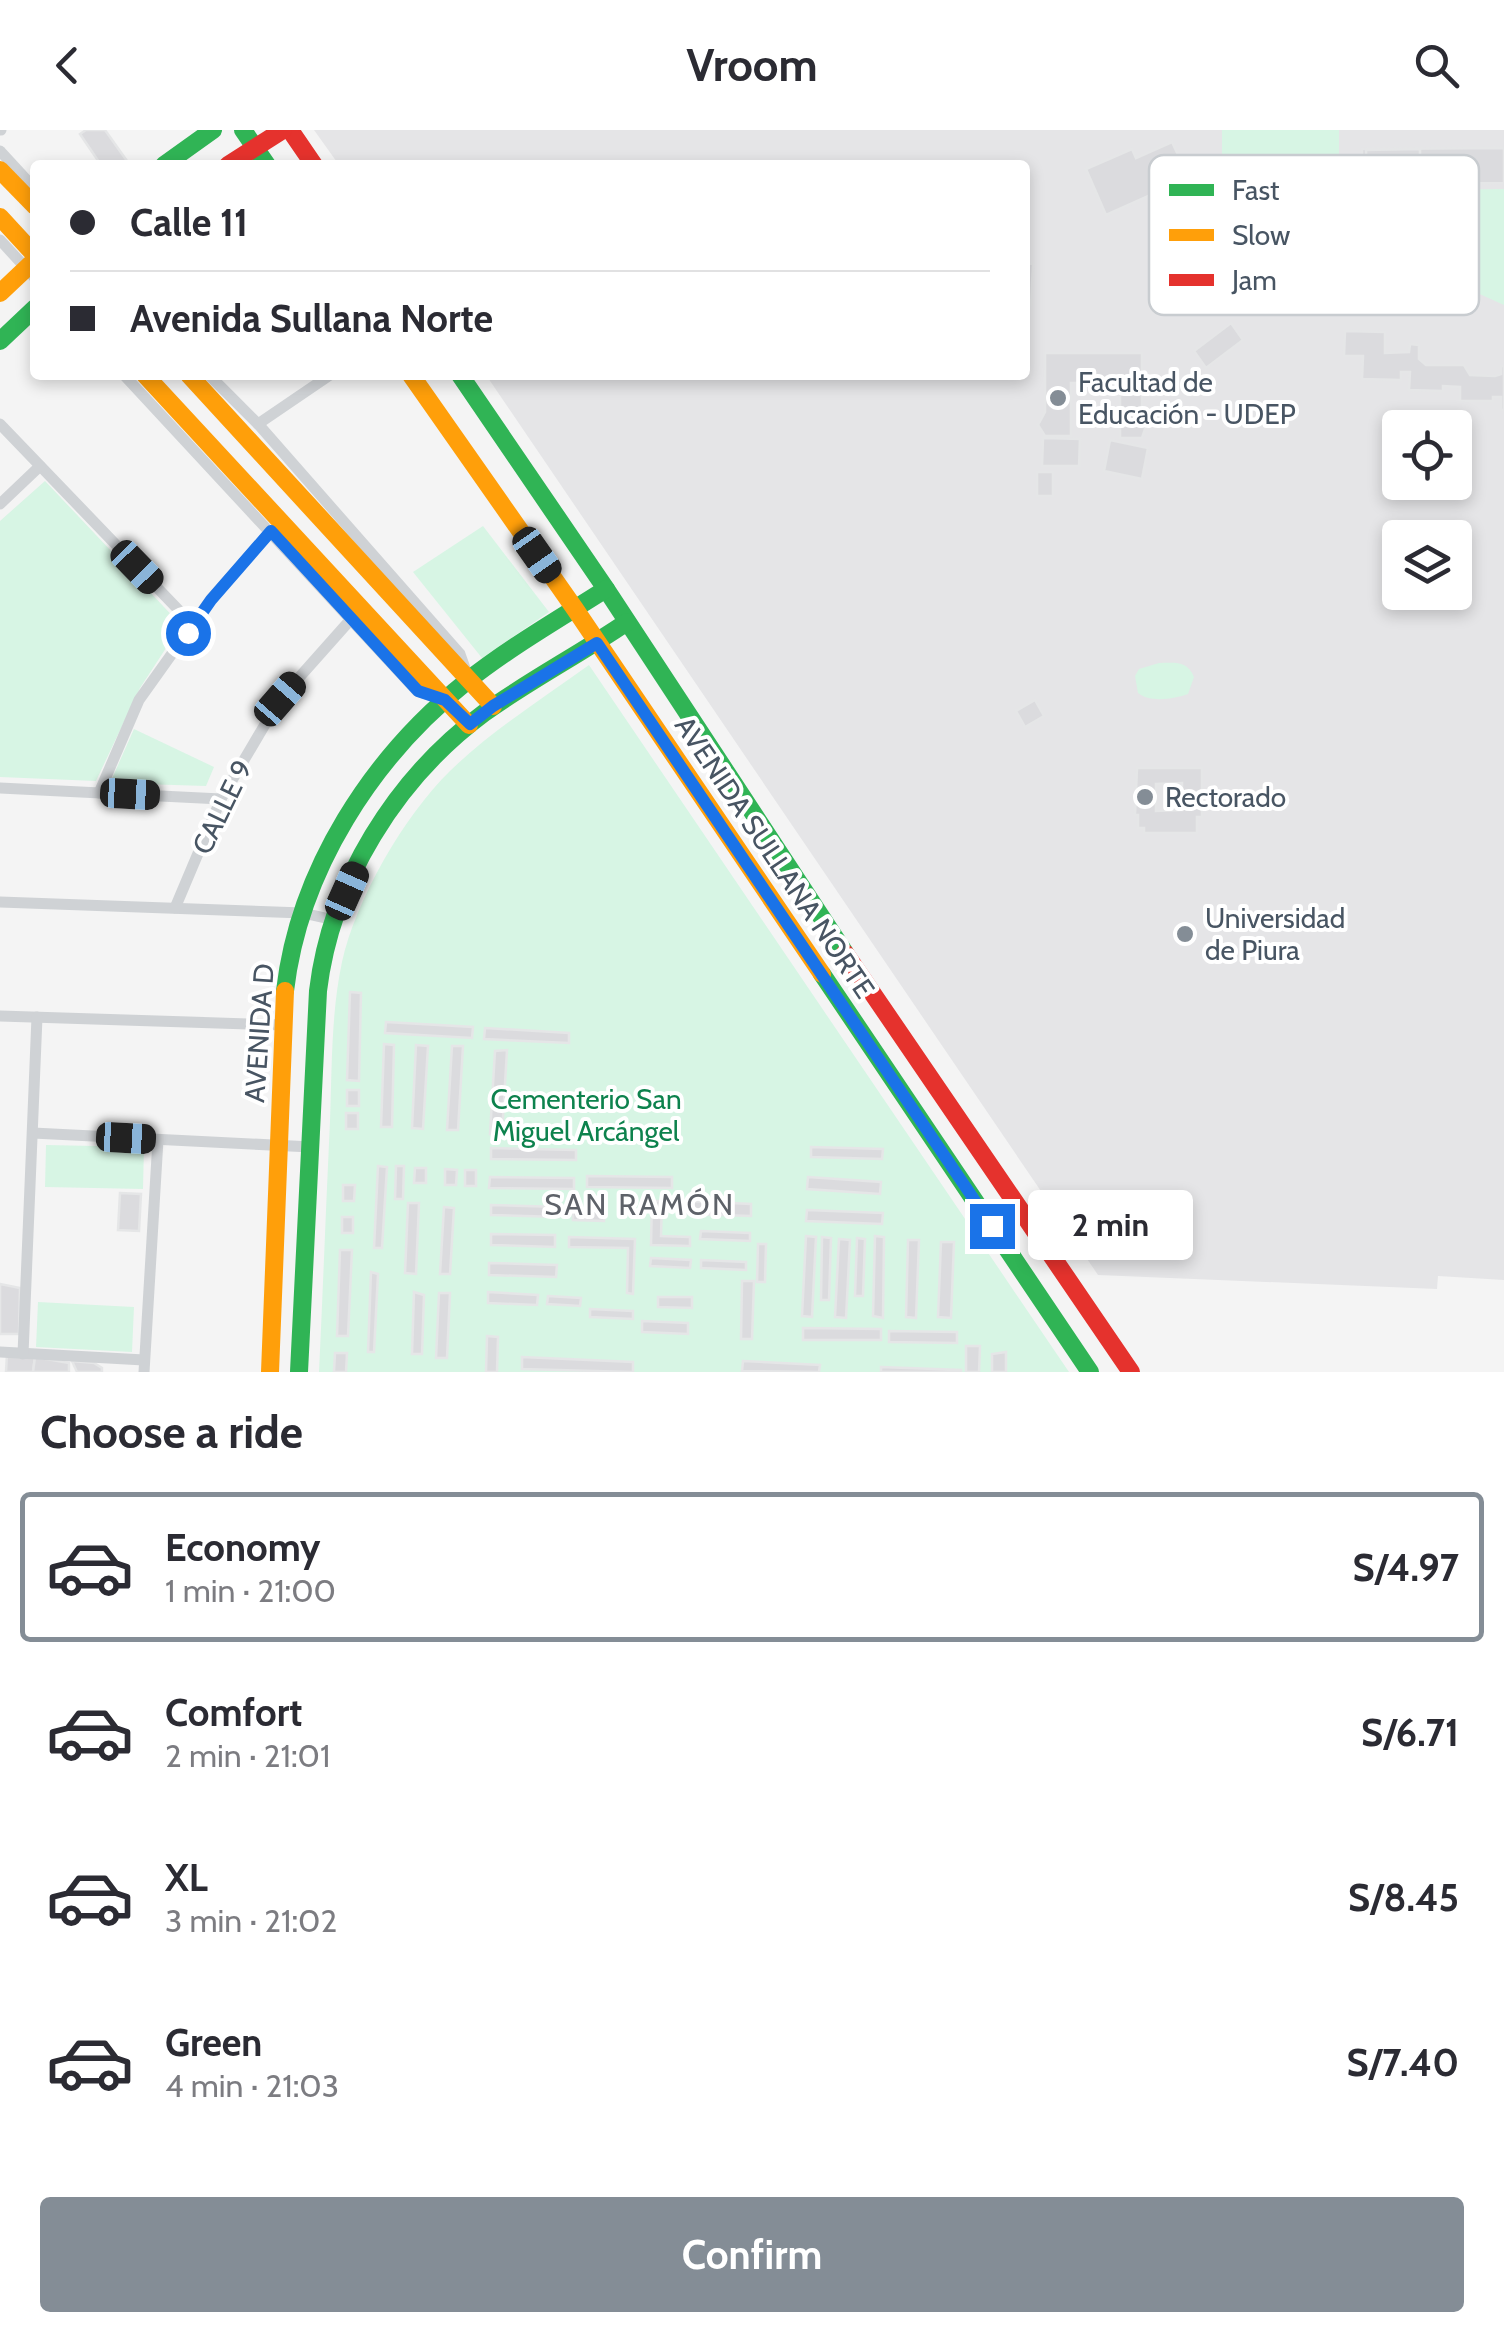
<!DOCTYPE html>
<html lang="en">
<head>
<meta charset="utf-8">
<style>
  :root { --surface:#fff; --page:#f2f2f3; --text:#2b2b33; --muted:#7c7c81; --line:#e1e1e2; --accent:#848d96 }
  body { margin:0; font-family:Cabin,sans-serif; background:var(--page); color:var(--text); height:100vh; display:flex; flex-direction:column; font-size:38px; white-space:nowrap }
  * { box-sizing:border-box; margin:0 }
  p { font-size:32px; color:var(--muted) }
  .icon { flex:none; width:55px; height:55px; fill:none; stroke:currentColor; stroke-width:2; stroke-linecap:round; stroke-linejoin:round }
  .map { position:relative; height:1242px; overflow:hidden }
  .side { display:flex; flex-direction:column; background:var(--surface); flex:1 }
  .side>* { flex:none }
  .banner { position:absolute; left:30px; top:30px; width:1000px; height:220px; border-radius:10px; box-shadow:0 5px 15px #0003; display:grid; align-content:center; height:220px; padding:0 40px; background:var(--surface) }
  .fabs { position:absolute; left:1382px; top:280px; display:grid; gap:20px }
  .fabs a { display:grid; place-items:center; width:90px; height:90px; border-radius:10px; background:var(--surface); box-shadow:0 5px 15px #0003; font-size:50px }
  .end { position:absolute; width:45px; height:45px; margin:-22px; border:12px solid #1a73e8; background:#fff; box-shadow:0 0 0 5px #fff }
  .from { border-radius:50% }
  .bubble { position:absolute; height:70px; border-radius:10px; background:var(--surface); box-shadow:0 5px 15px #0003; font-size:32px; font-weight:800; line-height:70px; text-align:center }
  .car { position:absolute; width:30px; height:60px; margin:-30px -15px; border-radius:12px; box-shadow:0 0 8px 2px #0007; background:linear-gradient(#222 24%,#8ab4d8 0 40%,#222 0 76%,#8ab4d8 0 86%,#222 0) }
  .banner b { display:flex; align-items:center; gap:35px; height:95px; font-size:38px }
  .banner b+b { border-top:2px solid var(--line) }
  .banner i { width:25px; height:25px; background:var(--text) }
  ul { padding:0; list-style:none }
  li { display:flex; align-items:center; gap:30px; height:150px; margin:0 20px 15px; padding:0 20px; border:5px solid transparent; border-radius:10px }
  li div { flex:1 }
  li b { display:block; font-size:38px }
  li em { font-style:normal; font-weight:800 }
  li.current { border-color:var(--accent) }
  li>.icon { width:90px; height:90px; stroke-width:1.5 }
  h2 { padding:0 40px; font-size:45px; line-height:120px }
  .button { display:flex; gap:20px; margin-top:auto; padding:20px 40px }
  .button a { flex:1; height:115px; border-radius:10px; background:var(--accent); color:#fff; font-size:40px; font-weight:800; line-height:115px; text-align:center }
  header { display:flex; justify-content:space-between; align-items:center; height:130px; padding:0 40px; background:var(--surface); font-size:45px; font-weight:800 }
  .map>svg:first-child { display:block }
</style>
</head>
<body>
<header><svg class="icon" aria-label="back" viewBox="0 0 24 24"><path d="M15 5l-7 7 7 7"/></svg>Vroom<svg class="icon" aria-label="search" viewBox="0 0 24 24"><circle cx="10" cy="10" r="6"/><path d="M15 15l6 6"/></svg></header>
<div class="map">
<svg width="1504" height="1242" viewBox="0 0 1504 1242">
  <rect width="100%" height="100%" fill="#f4f4f4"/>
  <path fill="#e5e5e7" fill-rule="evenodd" d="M314 0H1504V1150L1438 1146 1437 1159 1098 1145 486 245H1025V35H339ZM1400 298H1455V352H1400ZM1400 408H1455V462H1400Z"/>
  <g fill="#d7f5e4">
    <rect x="1222" y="0" width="117" height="55"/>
    <path d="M1504 59V175L1353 107 1379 60H1405L1406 73H1425L1426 60Z"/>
    <path d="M45 351 181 495 140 558 96 651 0 647V391Z"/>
    <path d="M483 396 549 482 482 528 413 442Z"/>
    <path d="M1159 533C1175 533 1187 530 1194 547L1188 564C1174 569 1150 573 1138 563L1135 546 1139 539Z"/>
    <path d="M589 535 1069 1242H319C323 1158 326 1075 330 991 332 939 331 883 342 832 356 769 404 686 450 641 491 601 542 569 589 535Z"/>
    <path d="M134 599 214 637 206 656 110 653Z"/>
    <path d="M46 1015 144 1017 143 1059 45 1057Z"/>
    <path d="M38 1172 134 1177 132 1222 36 1217Z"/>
  </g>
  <g fill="#dbdbde" stroke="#e5e6e7" stroke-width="2.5" fill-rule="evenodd">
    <path d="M86 0H105L127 31 121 35H101L80 4Z"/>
    <path d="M1172 12 1186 42 1150 58 1153 64 1106 85 1086 39 1132 19 1136 28Z"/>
    <path d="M1504 18V53L1422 54 1423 71H1410V54H1362V19Z"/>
    <path d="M1420 19V46L1367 47 1366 20Z"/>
    <path d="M1025 133 1033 134 1031 175 1025 174Z"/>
    <path d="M1231 193 1243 210 1206 238 1194 221Z"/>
    <path d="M1345 201 1385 202V223L1409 222 1410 214 1419 215V229L1426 235H1464L1470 245 1495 246 1501 244V236H1504V280H1501V267H1493V271H1460V257L1443 256V261L1409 260 1410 242H1401V250L1362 249 1363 226H1344Z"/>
    <path d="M1045 223H1142V288L1146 296 1142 308H1120V253H1071V306H1045L1038 295 1045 282Z"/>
    <path d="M1043 308 1080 309 1079 336H1042Z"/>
    <path d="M1110 310 1148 318 1142 349 1104 341Z"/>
    <rect x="1037" y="342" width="16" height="24"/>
    <path d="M1035 570 1044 586 1025 597 1016 581Z"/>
    <path d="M1137 638H1202V687H1197V703H1144V698H1138V685H1135ZM1182 653V680L1156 681V654Z"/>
    <path d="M350 862 361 863 359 951 347 950Z"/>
    <path d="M386 892 473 897 472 908 385 903Z"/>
    <path d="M485 898 569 903V913L484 909Z"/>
    <path d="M384 914 394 915 392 997H381Z"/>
    <path d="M416 915 428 916 423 999 412 998Z"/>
    <path d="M452 916H463L458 1000H447Z"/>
    <path d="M507 920 502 1004H490L495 921Z"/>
    <rect x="347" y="960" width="12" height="16"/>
    <rect x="346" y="983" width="12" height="16"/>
    <path d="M811 1017 883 1019 882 1029 811 1027Z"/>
    <path d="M491 1018 576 1020V1030L491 1029Z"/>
    <path d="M378 1036 387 1037 382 1118H374Z"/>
    <path d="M396 1036H404L403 1069H395Z"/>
    <path d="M415 1038H426V1053H414Z"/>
    <path d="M445 1039 457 1040 456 1055H445Z"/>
    <rect x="465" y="1040" width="11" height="16"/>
    <path d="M587 1046 672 1047V1058L587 1057Z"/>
    <path d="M490 1047 574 1048V1059L489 1058Z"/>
    <path d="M808 1047 881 1052 880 1064 807 1059Z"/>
    <path d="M343 1055H355L354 1071H343Z"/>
    <path d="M120 1063 141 1064 139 1101 118 1100Z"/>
    <path d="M652 1071H662L661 1106 690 1107V1116L651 1115Z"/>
    <path d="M688 1071 751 1074V1086L688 1084Z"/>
    <path d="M408 1073H419L416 1144 405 1143Z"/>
    <path d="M491 1075 559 1077V1087L491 1085Z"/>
    <path d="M444 1077 454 1078 450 1144H440Z"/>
    <path d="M573 1079 605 1080 604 1091 573 1090Z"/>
    <path d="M807 1080 883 1083 882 1094 806 1091Z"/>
    <rect x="342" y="1087" width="11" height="16"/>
    <path d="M701 1101 750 1103V1111L700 1109Z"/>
    <path d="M491 1104 555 1105V1117L491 1115Z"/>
    <path d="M806 1106 816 1107 812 1187 802 1186Z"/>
    <path d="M875 1106 884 1107 883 1188 873 1186Z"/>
    <path d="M569 1107 635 1109 633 1164 627 1163 628 1118 569 1117Z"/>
    <path d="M822 1107 831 1108 829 1170H821Z"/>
    <path d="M857 1108 865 1109 863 1166H855Z"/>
    <path d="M839 1109 850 1110 846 1188 835 1187Z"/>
    <path d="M908 1110H919L916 1188 906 1187Z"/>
    <path d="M941 1112H954L951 1188 938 1187Z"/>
    <path d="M758 1114H766L765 1152H757Z"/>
    <path d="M340 1120H352L348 1206H337Z"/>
    <path d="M651 1128 691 1130 690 1138 650 1136Z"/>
    <path d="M701 1130 746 1132V1140L701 1138Z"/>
    <path d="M489 1133 557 1135 556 1147 489 1145Z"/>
    <path d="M371 1142 378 1144 374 1222H368Z"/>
    <path d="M742 1151H754L752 1209H741Z"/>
    <path d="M0 1154 20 1158 19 1204H0Z"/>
    <path d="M414 1162 424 1165 422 1224H412Z"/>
    <path d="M488 1162 538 1165 537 1175 488 1173Z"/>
    <path d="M439 1163H450L447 1228H436Z"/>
    <path d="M548 1166 581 1168 580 1176 547 1174Z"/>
    <path d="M658 1167H692V1178L658 1177Z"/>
    <path d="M590 1179 633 1181V1189L590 1187Z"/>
    <path d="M642 1191 688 1193V1204L642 1202Z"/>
    <path d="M803 1198 881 1199V1210H803Z"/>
    <path d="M889 1201 957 1202V1213L889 1212Z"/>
    <path d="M487 1206 498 1207 497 1242H486Z"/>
    <path d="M966 1216H980L979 1242H966Z"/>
    <path d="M1006 1222V1242H992V1224Z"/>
    <path d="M335 1223H347L346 1242H334Z"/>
    <path d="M7 1224 35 1227 33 1242H6Z"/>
    <path d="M35 1227 69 1233V1242H33Z"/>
    <path d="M522 1227 633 1232V1242L522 1239Z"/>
    <path d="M72 1231 94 1233 102 1238V1242H77Z"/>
    <path d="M743 1231 820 1235 819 1242 742 1241Z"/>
    <path d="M881 1237 961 1240V1242H881Z"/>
  </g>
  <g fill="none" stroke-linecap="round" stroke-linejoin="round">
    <g stroke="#cfd2d5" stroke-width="11">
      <path d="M0 0H1"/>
      <path d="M0 21 35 59"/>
      <path d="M0 110 35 148"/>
      <path d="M124 245 417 561 441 569"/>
      <path d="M209 245 258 294 460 524 466 541"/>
      <path d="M0 294 193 495"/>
      <path d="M258 294 330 245"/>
      <path d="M0 374 40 336"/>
      <path d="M0 658 221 669"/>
      <path d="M99 663 139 570 211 469 271 401"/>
      <path d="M0 772 303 783 334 790"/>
      <path d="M175 778 221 669 280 569 352 488"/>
      <path d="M0 886 283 895"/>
      <path d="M33 1003 311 1017"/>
      <path d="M0 1222 144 1230"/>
      <path d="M23 1224 37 887"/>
      <path d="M144 1242 158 1010"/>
    </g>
    <g stroke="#30b455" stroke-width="18">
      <path d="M243 0 267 35"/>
      <path d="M164 35 213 0"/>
      <path d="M0 211 35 178"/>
      <path d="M460 245 606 459 845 823"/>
      <path d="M822 844 1090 1242"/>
      <path d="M285 861C299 740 372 627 466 552 510 517 559 489 606 459"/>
      <path d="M299 1242 318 861C331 752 396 648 484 583 530 550 580 524 627 492"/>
    </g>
    <g stroke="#ff9f0a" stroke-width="18">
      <path d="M0 40 35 76"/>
      <path d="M0 87 35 125"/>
      <path d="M0 163 35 130"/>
      <path d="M145 245 469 595"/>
      <path d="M189 245 493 576"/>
      <path d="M411 245 575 479 822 844"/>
      <path d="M270 1242 285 861"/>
    </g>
    <g stroke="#e5322d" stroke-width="18">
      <path d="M290 0 314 35"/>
      <path d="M228 35 283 0"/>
      <path d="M845 823 1131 1242"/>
    </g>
  </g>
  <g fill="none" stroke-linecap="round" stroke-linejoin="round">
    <path stroke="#1a73e8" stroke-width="12" d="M188 503 211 470 271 401 418 561 445 570 470 594 493 576 597 513 992 1096"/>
  </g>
  <g fill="#848d96" stroke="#fff" stroke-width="4">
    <circle cx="1058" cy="268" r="10"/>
    <circle cx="1145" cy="667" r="10"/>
    <circle cx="1185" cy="804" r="10"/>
  </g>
  <g text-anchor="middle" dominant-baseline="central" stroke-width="8" stroke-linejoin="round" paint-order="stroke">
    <g font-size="28" fill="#485563" stroke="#fff" text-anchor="start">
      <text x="1078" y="252">Facultad de<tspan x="1078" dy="32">Educación - UDEP</tspan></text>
      <text x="1165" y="667">Rectorado</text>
      <text x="1205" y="788">Universidad<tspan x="1205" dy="32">de Piura</tspan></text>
    </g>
    <g font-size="28" fill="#485563" stroke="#fff">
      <text transform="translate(222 677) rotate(-64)">CALLE 9</text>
      <text transform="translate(775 727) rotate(56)">AVENIDA SULLANA NORTE</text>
      <text transform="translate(259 903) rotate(-86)">AVENIDA D</text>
    </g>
    <g font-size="28" fill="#0d824d" stroke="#fff">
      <text x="586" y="969">Cementerio San<tspan x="586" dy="32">Miguel Arcángel</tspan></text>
    </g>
    <g font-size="30" letter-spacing="2.5" fill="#5e6269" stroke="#fff">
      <text x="640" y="1074">SAN RAMÓN</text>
    </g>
  </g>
  <rect x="1149" y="25" width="330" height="160" rx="15" fill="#fff" stroke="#c8ccd0" stroke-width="2.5"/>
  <rect x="1169" y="54" width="45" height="12" fill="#30b455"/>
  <rect x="1169" y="99" width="45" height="12" fill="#ff9f0a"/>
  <rect x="1169" y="144" width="45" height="12" fill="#e5322d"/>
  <g font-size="28" fill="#485563">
    <text x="1232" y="70">Fast</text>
    <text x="1232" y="115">Slow</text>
    <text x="1232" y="160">Jam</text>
  </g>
</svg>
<div class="fabs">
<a><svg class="icon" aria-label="locate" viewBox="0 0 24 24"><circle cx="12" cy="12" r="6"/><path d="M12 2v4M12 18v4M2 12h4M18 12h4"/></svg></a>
<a><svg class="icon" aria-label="layers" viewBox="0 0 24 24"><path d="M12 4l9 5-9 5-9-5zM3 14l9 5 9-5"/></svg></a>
</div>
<i class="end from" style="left:188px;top:503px"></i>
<i class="end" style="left:992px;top:1096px"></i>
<div class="bubble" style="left:1028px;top:1060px;width:165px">2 min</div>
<i class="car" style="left:537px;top:425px;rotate:145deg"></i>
<i class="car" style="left:137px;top:437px;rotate:136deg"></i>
<i class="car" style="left:280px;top:569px;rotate:41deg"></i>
<i class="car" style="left:130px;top:664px;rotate:93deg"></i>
<i class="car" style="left:347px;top:761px;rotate:24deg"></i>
<i class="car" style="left:126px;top:1008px;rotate:93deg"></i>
<div class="banner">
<b><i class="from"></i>Calle 11</b>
<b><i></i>Avenida Sullana Norte</b>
</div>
</div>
<section class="side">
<h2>Choose a ride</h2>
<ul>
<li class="current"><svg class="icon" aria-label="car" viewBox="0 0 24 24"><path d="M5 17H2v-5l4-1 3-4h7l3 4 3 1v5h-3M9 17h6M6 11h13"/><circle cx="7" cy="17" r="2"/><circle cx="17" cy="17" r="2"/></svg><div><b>Economy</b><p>1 min · 21:00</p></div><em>S/4.97</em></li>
<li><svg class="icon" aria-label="car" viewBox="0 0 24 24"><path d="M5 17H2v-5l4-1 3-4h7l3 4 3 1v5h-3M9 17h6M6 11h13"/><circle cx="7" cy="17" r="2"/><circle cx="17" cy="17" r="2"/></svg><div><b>Comfort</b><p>2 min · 21:01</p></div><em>S/6.71</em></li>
<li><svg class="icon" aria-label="car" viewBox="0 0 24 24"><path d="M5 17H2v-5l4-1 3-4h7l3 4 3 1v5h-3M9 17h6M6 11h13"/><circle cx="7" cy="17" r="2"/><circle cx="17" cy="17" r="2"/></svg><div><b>XL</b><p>3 min · 21:02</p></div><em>S/8.45</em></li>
<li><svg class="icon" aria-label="car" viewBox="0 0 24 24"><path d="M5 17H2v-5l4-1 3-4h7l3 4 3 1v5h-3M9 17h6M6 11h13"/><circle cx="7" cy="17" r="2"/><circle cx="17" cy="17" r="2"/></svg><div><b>Green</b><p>4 min · 21:03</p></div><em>S/7.40</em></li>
</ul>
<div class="button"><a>Confirm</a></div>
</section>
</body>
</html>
